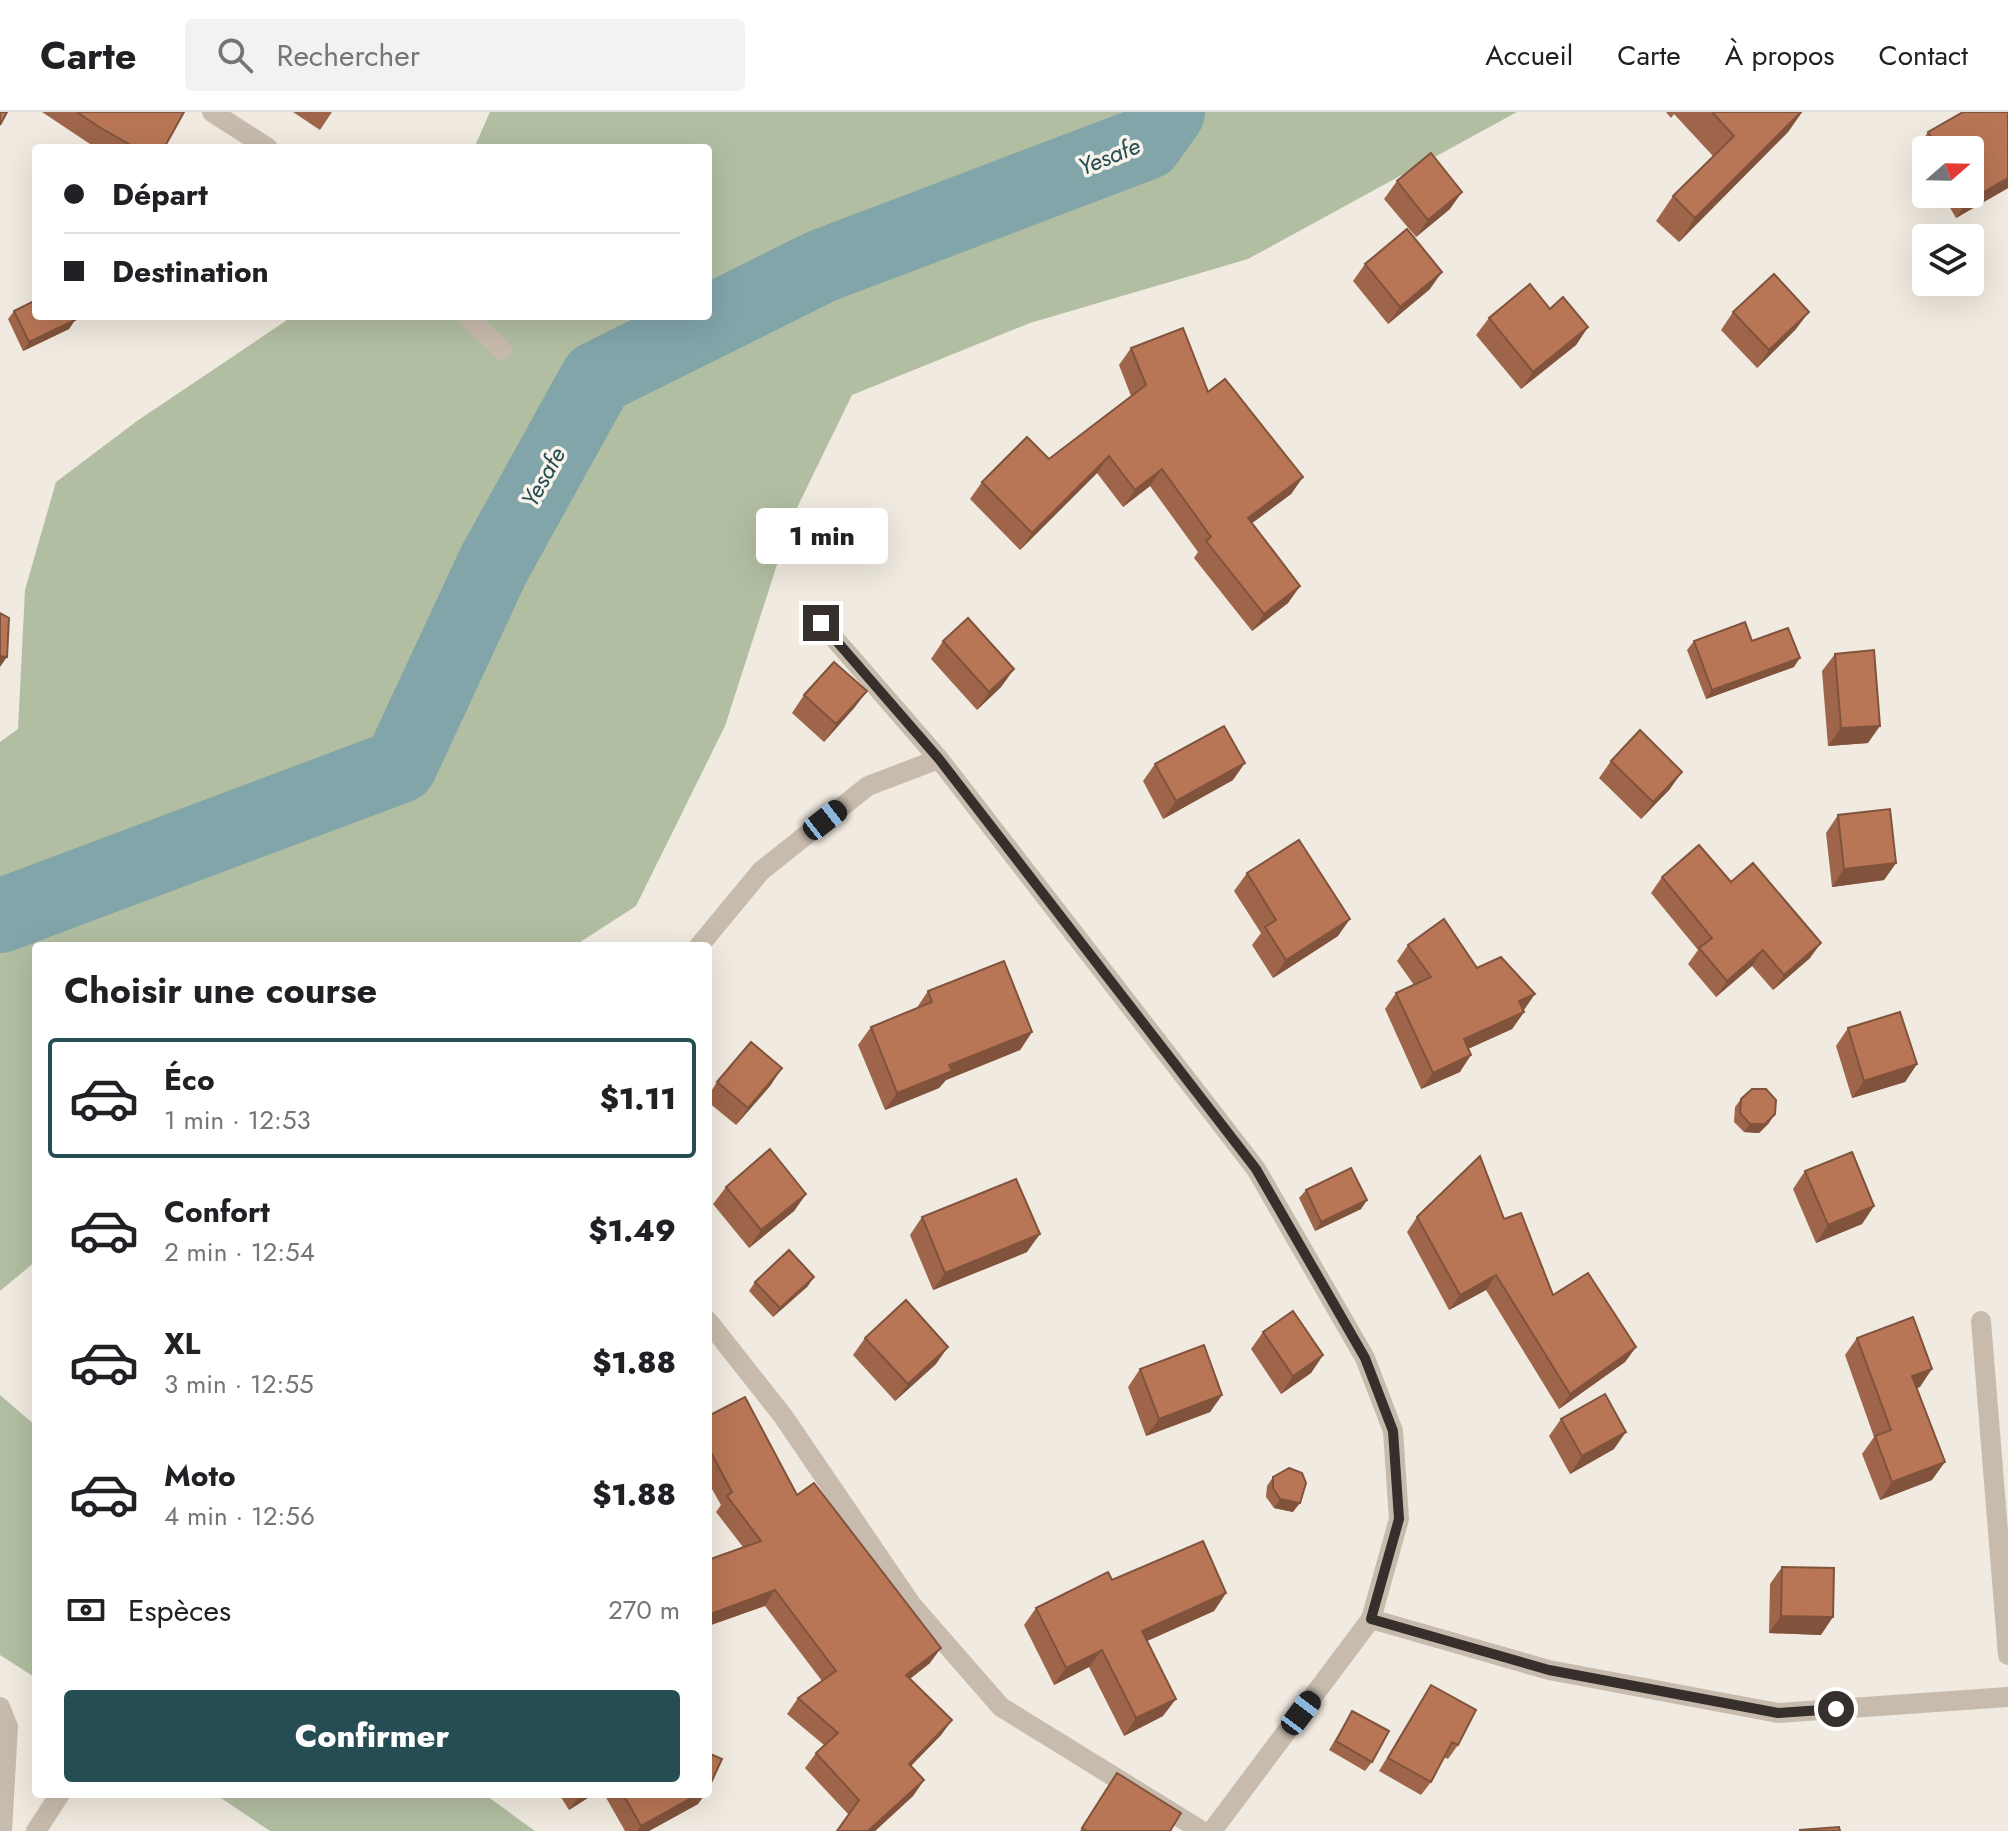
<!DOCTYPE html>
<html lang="fr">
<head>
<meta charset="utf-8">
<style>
  :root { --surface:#fff; --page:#f2f2f2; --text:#202124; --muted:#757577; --line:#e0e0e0; --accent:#254d53 }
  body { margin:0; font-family:Jost,sans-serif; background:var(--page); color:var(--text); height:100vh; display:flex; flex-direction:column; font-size:30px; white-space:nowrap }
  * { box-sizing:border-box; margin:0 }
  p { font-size:26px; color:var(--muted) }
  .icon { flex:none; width:44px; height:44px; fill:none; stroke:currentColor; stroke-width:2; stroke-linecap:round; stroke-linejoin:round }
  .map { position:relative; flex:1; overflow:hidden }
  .sheet { position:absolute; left:32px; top:830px; width:680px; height:856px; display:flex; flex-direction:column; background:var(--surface); border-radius:8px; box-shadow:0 8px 32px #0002 }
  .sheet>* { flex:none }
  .hud { position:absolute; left:32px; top:32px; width:680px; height:176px; border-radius:8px; box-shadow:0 8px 32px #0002; display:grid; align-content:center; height:176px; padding:0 32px; background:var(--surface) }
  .needle { width:52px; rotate:70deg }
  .fabs { position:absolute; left:1912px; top:24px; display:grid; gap:16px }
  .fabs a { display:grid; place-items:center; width:72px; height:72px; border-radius:8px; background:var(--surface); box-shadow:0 8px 32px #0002; font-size:40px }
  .end { position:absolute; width:36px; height:36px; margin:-18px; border:10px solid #362f2b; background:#fff; box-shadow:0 0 0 4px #fff }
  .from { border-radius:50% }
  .bubble { position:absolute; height:56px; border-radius:8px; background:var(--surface); box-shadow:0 8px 32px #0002; font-size:26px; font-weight:800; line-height:56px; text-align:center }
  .car { position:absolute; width:24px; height:48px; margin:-24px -12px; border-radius:10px; box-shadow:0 0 6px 2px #0007; background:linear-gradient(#222 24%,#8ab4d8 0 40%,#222 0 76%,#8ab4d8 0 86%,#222 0) }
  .hud b { display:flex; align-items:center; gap:28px; height:76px; font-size:30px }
  .hud b+b { border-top:2px solid var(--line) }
  .hud i { width:20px; height:20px; background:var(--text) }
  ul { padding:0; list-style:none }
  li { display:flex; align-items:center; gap:24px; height:120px; margin:0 16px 12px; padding:0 16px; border:4px solid transparent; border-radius:8px }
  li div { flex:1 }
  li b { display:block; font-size:30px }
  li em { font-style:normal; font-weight:800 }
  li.selected { border-color:var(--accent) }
  li>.icon { width:72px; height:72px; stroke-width:1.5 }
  h2 { padding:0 32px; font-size:36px; line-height:96px }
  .pay { display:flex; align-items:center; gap:20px; height:88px; padding:0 32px; font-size:30px }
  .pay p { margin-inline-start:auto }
  .action { display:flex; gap:16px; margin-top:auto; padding:16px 32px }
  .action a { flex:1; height:92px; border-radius:8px; background:var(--accent); color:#fff; font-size:32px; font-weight:800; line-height:92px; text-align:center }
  header { display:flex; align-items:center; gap:48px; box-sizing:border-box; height:112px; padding:0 40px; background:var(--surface); border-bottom:2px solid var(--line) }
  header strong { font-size:38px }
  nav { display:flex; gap:44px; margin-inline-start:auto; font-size:28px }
  .search { width:560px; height:72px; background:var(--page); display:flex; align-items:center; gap:20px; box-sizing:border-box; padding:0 28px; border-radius:8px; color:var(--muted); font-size:30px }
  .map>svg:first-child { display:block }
</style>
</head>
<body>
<header>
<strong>Carte</strong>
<div class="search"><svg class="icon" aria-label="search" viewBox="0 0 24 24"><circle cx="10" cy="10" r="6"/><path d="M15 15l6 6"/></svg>Rechercher</div>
<nav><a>Accueil</a><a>Carte</a><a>À propos</a><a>Contact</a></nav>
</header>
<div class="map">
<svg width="2008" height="1719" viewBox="0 0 2008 1719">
  <rect width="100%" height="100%" fill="#f0eae0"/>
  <g fill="#b2bea1">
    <path d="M490 0H1517L1248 147 1030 211 852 283 792 406 725 614 636 794 574 834H36V1149L0 1179V630L18 617 25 478 56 370 137 309 293 204H708V36H474Z"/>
    <path d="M0 1283 36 1314V1566L0 1543Z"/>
    <path d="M215 1682H484L535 1719H270Z"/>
  </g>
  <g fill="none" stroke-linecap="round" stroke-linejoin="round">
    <path stroke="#82a5aa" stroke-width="74" d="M0 804 400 654 494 452 597 266 822 154 1146 31 1168 0"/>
    <g stroke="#c7bbad" stroke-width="20">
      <path d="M212 0 268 36"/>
      <path d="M467 204 502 238"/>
      <path d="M821 511 939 647 1256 1057 1365 1246 1393 1319 1399 1407 1371 1507 1212 1719"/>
      <path d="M699 834 761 759 868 674 939 647"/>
      <path d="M708 1209 783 1304 911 1492 1001 1595 1202 1719"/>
      <path d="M1981 1209 2008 1543"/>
      <path d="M1371 1507 1549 1558 1778 1601 2008 1585"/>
      <path d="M0 1595 8 1615 2 1719"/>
      <path d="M36 1719 60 1682"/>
    </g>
  </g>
  <g fill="#9e654a">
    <path d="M42 0H184L164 36H96Z"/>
    <path d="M293 0H332L320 18Z"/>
    <path d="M1666 0H1802L1788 20 1679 130 1656 109 1673 84 1713 44 1674 2 1671 6Z"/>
    <path d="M1963 0H2008V76L1956 106 1942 82H1970V38H1926V55L1916 38 1928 20Z"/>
    <path d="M1397 69 1450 97 1416 125 1384 87Z"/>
    <path d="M1365 152 1430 177 1388 212 1353 169Z"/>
    <path d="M1550 197 1588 215 1576 233 1521 277 1476 223 1489 206Z"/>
    <path d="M14 199 75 208 69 217 23 239 8 207Z"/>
    <path d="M1733 200 1796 217 1757 256 1721 218Z"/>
    <path d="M1131 236 1208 280 1303 365 1291 382 1252 411 1300 474 1288 491 1252 519 1194 446 1198 440 1150 374 1123 395 1097 361 1020 438 970 387 982 370 1049 347 1131 284 1119 253Z"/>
    <path d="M943 529 1014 557 1001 575 977 598 931 547Z"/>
    <path d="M1694 529 1794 555 1706 587 1687 538Z"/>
    <path d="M1835 542 1868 631 1828 634 1822 559Z"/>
    <path d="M867 579 854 596 824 630 792 601 804 583Z"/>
    <path d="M1611 649 1670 677 1641 707 1599 666Z"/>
    <path d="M1155 652 1233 668 1163 707 1143 669Z"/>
    <path d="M1838 703 1896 751 1884 768 1832 775 1826 721Z"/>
    <path d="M1247 761 1338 824 1273 866 1252 833 1261 821 1234 779Z"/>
    <path d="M1662 765 1731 770 1810 846 1773 878 1752 854 1716 885 1688 852 1698 838 1651 781Z"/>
    <path d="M1408 833 1477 856 1524 900 1512 917 1468 937 1460 960 1421 977 1385 897 1396 881 1414 873 1397 849Z"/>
    <path d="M928 879 1032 920 1020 938 946 968 939 976 885 998 858 933 871 915 916 897Z"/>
    <path d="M1848 916 1917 952 1905 970 1852 986 1836 934Z"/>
    <path d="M782 956 770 974 736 1013 708 990V984L717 970Z"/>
    <path d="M1741 987 1769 1011 1759 1021 1744 1020 1734 1010 1735 995Z"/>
    <path d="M1805 1059 1874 1094 1862 1112 1816 1131 1793 1077Z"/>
    <path d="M726 1075 806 1082 794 1099 749 1136 713 1092Z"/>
    <path d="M1306 1078 1367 1088 1361 1097 1315 1119 1299 1086Z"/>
    <path d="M922 1105 1027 1140 933 1178 910 1123Z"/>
    <path d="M1417 1105 1504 1107 1553 1183 1636 1235 1625 1250 1559 1297 1486 1178 1449 1198 1407 1120Z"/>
    <path d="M755 1170 808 1174 773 1205 749 1179Z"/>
    <path d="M1263 1220 1323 1243 1311 1261 1281 1282 1251 1237Z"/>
    <path d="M865 1226 936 1252 895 1289 853 1243Z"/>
    <path d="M1857 1226 1920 1275 1916 1276 1932 1368 1880 1388 1862 1342 1874 1325 1845 1243Z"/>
    <path d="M1140 1257 1222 1283 1210 1300 1146 1324 1128 1275Z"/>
    <path d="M708 1304 797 1383 930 1551 910 1567 952 1608 941 1623 911 1654 924 1668 913 1684 875 1719H837L849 1703 805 1656 816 1641 824 1633 787 1602 798 1586 822 1569 765 1494 708 1514V1448L743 1435 716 1400 721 1393 708 1370Z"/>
    <path d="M1561 1307 1614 1337 1570 1362 1549 1324Z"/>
    <path d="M1273 1365 1293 1400 1274 1396 1266 1385 1267 1374Z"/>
    <path d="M1782 1455 1821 1523 1769 1521 1770 1472Z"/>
    <path d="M1112 1468 1226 1481 1214 1499 1147 1529 1163 1604 1124 1624 1089 1555 1054 1573 1024 1513 1036 1496Z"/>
    <path d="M1431 1573 1458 1633 1448 1647 1444 1645 1431 1670 1421 1683 1379 1659 1422 1587Z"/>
    <path d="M1352 1599 1372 1650 1365 1659 1329 1638Z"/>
    <path d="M1117 1661 1170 1719H1080Z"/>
    <path d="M559 1682H594L569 1698Z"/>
    <path d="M604 1682H705L698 1692 649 1719H625Z"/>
  </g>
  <g fill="#81533c">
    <path d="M1801 0H1802L1788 20 1679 130 1695 106Z"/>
    <path d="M2008 66V76L1956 106 1968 89Z"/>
    <path d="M1462 80 1450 97 1416 125 1428 108Z"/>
    <path d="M1442 160 1430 177 1388 212 1400 195Z"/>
    <path d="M1809 200 1796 217 1757 256 1769 238Z"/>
    <path d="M75 208 69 217 23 239 29 230Z"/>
    <path d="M1588 215 1576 233 1521 277 1533 260Z"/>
    <path d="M1109 344 1097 361 1020 438 1032 421Z"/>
    <path d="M1162 357 1150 374 1123 395 1135 378Z"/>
    <path d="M1303 365 1291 382 1236 423 1248 406Z"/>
    <path d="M1300 474 1288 491 1252 519 1264 502Z"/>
    <path d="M0 544 7 545 0 555Z"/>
    <path d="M1800 546 1794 555 1706 587 1712 578Z"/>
    <path d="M1014 557 1001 575 977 598 989 580Z"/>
    <path d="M867 579 854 596 824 630 836 612Z"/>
    <path d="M1880 614 1868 631 1828 634 1841 616Z"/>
    <path d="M1245 651 1233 668 1163 707 1176 689Z"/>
    <path d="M1682 660 1670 677 1641 707 1653 690Z"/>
    <path d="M1896 751 1884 768 1832 775 1844 757Z"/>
    <path d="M1350 807 1338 824 1273 866 1286 848Z"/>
    <path d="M1821 831 1810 846 1773 878 1784 863Z"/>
    <path d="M1763 838 1752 854 1716 885 1727 869Z"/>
    <path d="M1535 882 1524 898 1519 889Z"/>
    <path d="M1524 900 1512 917 1452 944 1464 927Z"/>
    <path d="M1032 920 1020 938 946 968 939 976 885 998 897 981 949 953Z"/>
    <path d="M1471 943 1460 960 1421 977 1433 961Z"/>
    <path d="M1917 952 1905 970 1852 986 1864 969Z"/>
    <path d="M782 956 770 974 736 1013 748 996Z"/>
    <path d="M1775 1002 1769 1011 1759 1021 1744 1020 1750 1012Z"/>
    <path d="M806 1082 794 1099 749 1136 761 1118Z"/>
    <path d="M1367 1088 1361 1097 1315 1119 1321 1110Z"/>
    <path d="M1874 1094 1862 1112 1816 1131 1828 1113Z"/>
    <path d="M1040 1122 1027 1140 933 1178 945 1161Z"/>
    <path d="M1496 1163 1486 1178 1449 1198 1460 1183Z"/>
    <path d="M814 1165 808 1174 773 1205 780 1196Z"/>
    <path d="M948 1235 936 1252 895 1289 908 1272Z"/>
    <path d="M1636 1235 1625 1250 1559 1297 1570 1282Z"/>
    <path d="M1323 1243 1311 1261 1281 1282 1293 1264Z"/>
    <path d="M1932 1257 1920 1275 1900 1282 1912 1264Z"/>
    <path d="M1222 1283 1210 1300 1146 1324 1159 1307Z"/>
    <path d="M1626 1320 1614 1337 1570 1362 1582 1344Z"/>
    <path d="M1945 1350 1932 1368 1880 1388 1892 1370Z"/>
    <path d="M1280 1387 1300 1391 1293 1400 1274 1396Z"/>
    <path d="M775 1478 765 1494 708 1514V1503Z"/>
    <path d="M1226 1481 1214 1499 1129 1537 1142 1519Z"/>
    <path d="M1781 1504 1833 1505 1821 1523 1769 1521Z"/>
    <path d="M941 1536 930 1551 895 1578 906 1563Z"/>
    <path d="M1102 1538 1089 1555 1054 1573 1066 1556Z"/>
    <path d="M1176 1587 1163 1604 1124 1624 1136 1606Z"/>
    <path d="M952 1608 941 1623 898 1667 909 1652Z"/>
    <path d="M924 1668 913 1684 875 1719H868Z"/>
    <path d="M582 1682H594L569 1698 580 1683Z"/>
    <path d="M699 1682H705L698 1692 649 1719H637L641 1714Z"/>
  </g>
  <g fill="#b87656" stroke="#81533c" stroke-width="2">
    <path d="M0 0H7L0 13Z"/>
    <path d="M77 0H184L164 36H136L99 15Z"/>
    <path d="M1712 0H1801L1695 106 1673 84 1734 24Z"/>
    <path d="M1963 0H2008V66L1968 89 1964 82H1970V38H1939L1928 20Z"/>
    <path d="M1431 41 1462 80 1428 108 1397 69Z"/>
    <path d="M1407 117 1442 160 1400 195 1365 152Z"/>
    <path d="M1774 162 1809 200 1769 238 1733 200Z"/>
    <path d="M1530 172 1550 197 1563 185 1588 215 1533 260 1489 206Z"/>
    <path d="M36 188V204H73L75 208 29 230 14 199Z"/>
    <path d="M1183 216 1208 280 1225 267 1303 365 1248 406 1300 474 1264 502 1206 429 1211 425 1162 357 1135 378 1109 344 1032 421 982 370 1027 325 1049 347 1146 273 1131 236Z"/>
    <path d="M0 501 9 506 7 545 0 544Z"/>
    <path d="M968 506 1014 557 989 580 943 529Z"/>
    <path d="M1745 510 1752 529 1788 516 1800 546 1712 578 1694 529Z"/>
    <path d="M1874 538 1880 614 1841 616 1835 542Z"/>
    <path d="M834 550 867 579 836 612 804 583Z"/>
    <path d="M1224 614 1245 651 1176 689 1155 652Z"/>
    <path d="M1640 618 1682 660 1653 690 1611 649Z"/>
    <path d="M1890 697 1896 751 1844 757 1838 703Z"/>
    <path d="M1299 728 1350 807 1286 848 1265 815 1276 808 1247 761Z"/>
    <path d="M1699 733 1731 770 1753 751 1821 831 1784 863 1763 838 1727 869 1699 836 1712 826 1662 765Z"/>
    <path d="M1444 807 1477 856 1501 845 1535 882 1519 889 1524 900 1464 927 1471 943 1433 961 1396 881 1431 865 1408 833Z"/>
    <path d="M1004 849 1032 920 949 953 952 959 897 981 871 915 932 890 928 879Z"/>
    <path d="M1900 900 1917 952 1864 969 1848 916Z"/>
    <path d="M751 930 782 956 748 996 717 970Z"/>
    <path d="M1752 977H1766L1776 988 1775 1002 1765 1012H1750L1740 1001 1741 987Z"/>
    <path d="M770 1037 806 1082 761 1118 726 1075Z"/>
    <path d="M1852 1040 1874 1094 1828 1113 1805 1059Z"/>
    <path d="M1480 1044 1504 1107 1521 1101 1553 1183 1588 1161 1636 1235 1570 1282 1496 1163 1460 1183 1417 1105Z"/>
    <path d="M1351 1056 1367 1088 1321 1110 1306 1078Z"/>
    <path d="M1016 1067 1040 1122 945 1161 922 1105Z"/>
    <path d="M789 1138 814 1165 780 1196 755 1170Z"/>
    <path d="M906 1188 948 1235 908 1272 865 1226Z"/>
    <path d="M1293 1199 1323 1243 1293 1264 1263 1220Z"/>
    <path d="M1913 1205 1932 1257 1912 1264 1945 1350 1892 1370 1875 1324 1891 1318 1857 1226Z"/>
    <path d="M1204 1233 1222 1283 1159 1307 1140 1257Z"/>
    <path d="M1605 1282 1626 1320 1582 1344 1561 1307Z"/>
    <path d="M745 1285 797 1383 814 1371 941 1536 906 1563 952 1608 909 1652 924 1668 868 1719H837L859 1688 816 1641 838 1621 798 1586 836 1559 775 1478 708 1503V1448L761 1429 727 1384 732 1380 708 1335V1304Z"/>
    <path d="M1289 1356 1302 1361 1306 1371 1300 1391 1280 1387 1273 1376V1365Z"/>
    <path d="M1203 1429 1226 1481 1142 1519 1176 1587 1136 1606 1102 1538 1066 1556 1036 1496 1108 1460 1112 1468Z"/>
    <path d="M1782 1455 1834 1456 1833 1505 1781 1504Z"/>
    <path d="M1431 1573 1476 1598 1458 1633 1452 1630 1431 1670 1388 1646Z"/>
    <path d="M1352 1599 1389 1619 1372 1650 1336 1629Z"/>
    <path d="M708 1641 722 1647 708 1677Z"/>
    <path d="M1117 1661 1181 1701 1170 1719H1087L1082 1716Z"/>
    <path d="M623 1682H699L641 1714Z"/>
    <path d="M1839 1715 1840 1719H1800V1718Z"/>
  </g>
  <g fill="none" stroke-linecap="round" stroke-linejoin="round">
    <path stroke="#362f2b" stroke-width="10" d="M821 511 939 647 1256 1057 1365 1246 1393 1319 1399 1407 1371 1507 1549 1558 1778 1601 1836 1597"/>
  </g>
  <g text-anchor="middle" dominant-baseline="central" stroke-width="7" stroke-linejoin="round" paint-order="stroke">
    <g font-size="24" font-style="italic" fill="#254d53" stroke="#f8f4ec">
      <text transform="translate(1109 44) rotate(-22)">Yesafe</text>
      <text transform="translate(543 365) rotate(-61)">Yesafe</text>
    </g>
  </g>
</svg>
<div class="fabs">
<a><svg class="needle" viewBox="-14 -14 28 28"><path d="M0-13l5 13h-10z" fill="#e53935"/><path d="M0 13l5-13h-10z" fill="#757577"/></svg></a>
<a><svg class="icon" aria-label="layers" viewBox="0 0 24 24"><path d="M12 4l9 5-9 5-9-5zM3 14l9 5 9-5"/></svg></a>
</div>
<i class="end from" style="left:1836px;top:1597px"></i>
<i class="end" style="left:821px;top:511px"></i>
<div class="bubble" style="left:756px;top:396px;width:132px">1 min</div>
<i class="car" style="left:825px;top:708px;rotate:52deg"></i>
<i class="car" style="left:1301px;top:1601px;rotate:37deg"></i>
<div class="hud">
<b><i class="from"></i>Départ</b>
<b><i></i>Destination</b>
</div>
<section class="sheet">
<h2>Choisir une course</h2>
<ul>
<li class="selected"><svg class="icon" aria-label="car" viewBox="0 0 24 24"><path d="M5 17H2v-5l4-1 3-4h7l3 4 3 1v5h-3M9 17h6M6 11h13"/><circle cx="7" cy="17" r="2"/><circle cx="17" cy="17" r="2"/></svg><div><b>Éco</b><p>1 min · 12:53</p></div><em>$1.11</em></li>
<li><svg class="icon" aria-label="car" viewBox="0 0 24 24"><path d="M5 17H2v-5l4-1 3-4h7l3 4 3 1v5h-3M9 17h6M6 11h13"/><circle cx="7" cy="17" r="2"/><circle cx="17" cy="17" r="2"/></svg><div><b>Confort</b><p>2 min · 12:54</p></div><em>$1.49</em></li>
<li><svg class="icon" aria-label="car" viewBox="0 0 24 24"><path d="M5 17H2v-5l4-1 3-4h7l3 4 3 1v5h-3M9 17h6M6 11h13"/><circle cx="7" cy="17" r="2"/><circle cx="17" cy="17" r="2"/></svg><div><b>XL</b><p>3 min · 12:55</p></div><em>$1.88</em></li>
<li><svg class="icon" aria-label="car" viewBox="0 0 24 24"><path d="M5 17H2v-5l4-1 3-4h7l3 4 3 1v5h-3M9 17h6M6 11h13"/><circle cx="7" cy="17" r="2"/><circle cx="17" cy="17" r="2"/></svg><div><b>Moto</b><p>4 min · 12:56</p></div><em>$1.88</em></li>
</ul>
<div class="pay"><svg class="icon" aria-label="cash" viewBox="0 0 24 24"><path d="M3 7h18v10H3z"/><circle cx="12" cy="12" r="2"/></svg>Espèces<p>270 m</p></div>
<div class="action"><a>Confirmer</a></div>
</section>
</div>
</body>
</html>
